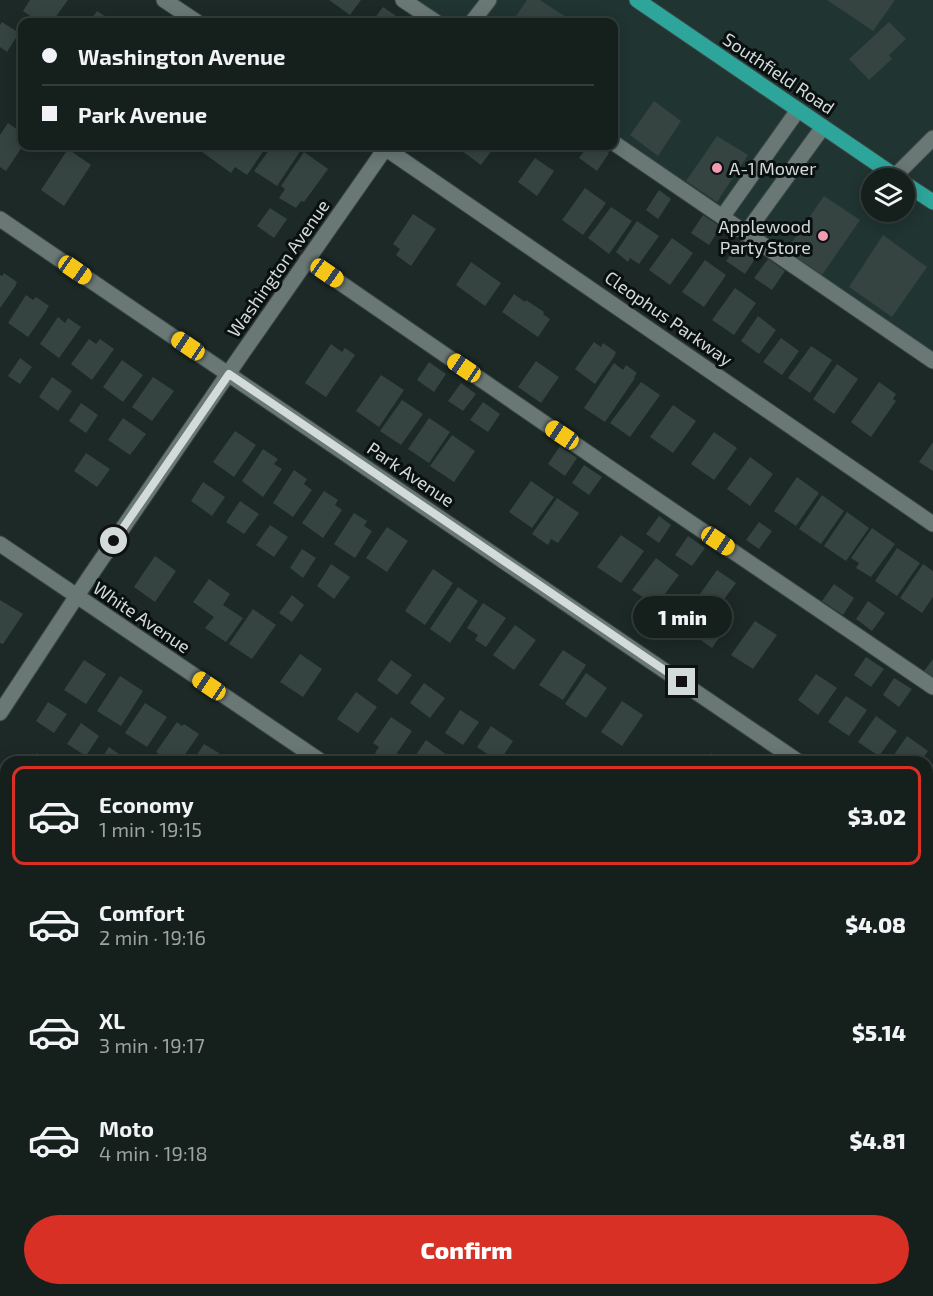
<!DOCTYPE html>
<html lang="en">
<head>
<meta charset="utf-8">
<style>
  :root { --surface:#151f1c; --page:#1e2725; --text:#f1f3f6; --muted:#9da2a3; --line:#343d3b; --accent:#d93025 }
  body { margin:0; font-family:"Exo 2",sans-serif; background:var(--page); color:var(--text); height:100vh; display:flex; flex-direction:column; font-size:22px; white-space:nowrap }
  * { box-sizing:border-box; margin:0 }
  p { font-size:20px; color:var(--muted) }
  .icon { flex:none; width:33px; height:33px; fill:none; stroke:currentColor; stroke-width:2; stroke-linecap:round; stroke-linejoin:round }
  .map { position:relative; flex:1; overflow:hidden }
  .panel { position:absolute; left:0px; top:756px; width:933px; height:540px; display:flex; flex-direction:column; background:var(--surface); border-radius:18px 18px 0 0; box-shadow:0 3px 15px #0003,0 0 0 2px var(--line) }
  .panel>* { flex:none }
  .top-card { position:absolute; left:18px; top:18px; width:600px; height:132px; border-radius:12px; box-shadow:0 3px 15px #0003,0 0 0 2px var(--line); display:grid; align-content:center; height:132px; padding:0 24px; background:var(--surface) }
  .fabs { position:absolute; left:861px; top:168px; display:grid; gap:12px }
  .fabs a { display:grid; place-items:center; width:54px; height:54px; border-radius:50%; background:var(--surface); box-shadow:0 3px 15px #0003,0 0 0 2px var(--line); font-size:30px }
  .end { position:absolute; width:27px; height:27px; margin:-14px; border:8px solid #d3dbda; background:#111; box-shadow:0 0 0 3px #111 }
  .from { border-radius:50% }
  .bubble { position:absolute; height:42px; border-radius:21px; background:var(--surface); box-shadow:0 3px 15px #0003,0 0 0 2px var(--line); font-size:20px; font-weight:800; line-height:42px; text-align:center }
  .car { position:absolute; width:18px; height:36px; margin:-18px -9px; border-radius:8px; box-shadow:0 0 4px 2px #0007; background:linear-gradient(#f5c518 24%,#345 0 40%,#f5c518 0 76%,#345 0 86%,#f5c518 0) }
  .top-card b { display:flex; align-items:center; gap:21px; height:57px; font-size:22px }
  .top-card b+b { border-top:2px solid var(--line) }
  .top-card i { width:15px; height:15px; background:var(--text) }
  ul { padding:10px 0 0; list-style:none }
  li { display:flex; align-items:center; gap:18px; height:99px; margin:0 12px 9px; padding:0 12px; border:3px solid transparent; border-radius:12px }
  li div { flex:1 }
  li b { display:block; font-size:22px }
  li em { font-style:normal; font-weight:800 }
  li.active { border-color:var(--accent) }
  li>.icon { width:54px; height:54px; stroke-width:1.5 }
  .button { display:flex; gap:12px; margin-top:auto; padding:12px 24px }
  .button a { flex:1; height:69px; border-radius:36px; background:var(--accent); color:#fff; font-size:24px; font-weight:800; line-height:69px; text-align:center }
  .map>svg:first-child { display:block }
</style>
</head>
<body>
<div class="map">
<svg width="933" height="1296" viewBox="0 0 933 1296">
  <rect width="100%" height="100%" fill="#1c2926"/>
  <path fill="#203431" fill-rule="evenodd" d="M403 0H933V361L614 143V22H436ZM872 178H904V212H872Z"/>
  <g fill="#354341">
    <path d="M30 0H68L52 22H39L23 11Z"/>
    <path d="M329 0H361L350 15Z"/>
    <path d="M527 0H540L566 17 562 22H512Z"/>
    <path d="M827 0H895L873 31Z"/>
    <path d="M383 7 405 22H372Z"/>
    <path d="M97 11 114 22H89Z"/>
    <path d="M2 22 19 33 7 52 0 47V25Z"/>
    <path d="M889 22 906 39 889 55 892 59 869 80 849 59Z"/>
    <path d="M654 101 681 121 658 156 630 135Z"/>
    <path d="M8 123 22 133V147L6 171 0 167V135Z"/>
    <path d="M717 136 748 155 717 202 686 181Z"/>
    <path d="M201 146H267L247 175 235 167 231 173 198 149Z"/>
    <path d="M272 146H294L301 150 277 186 254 171Z"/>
    <path d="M466 146H495L481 165 462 151Z"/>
    <path d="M588 146H599L609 153 597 171 579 158Z"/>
    <path d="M68 149 91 165 64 206 41 190Z"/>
    <path d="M304 152 328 169 304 202 301 201 296 208 279 198 285 189 281 186Z"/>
    <path d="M535 158 554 171 537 196 518 182Z"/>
    <path d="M585 188 606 203 583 235 562 220Z"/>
    <path d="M659 190 671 199 658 219 646 210Z"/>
    <path d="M824 196 860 220 822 275 786 251Z"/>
    <path d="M611 207 632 221 609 254 588 238Z"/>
    <path d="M270 208 287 219 274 238 257 226Z"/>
    <path d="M413 214 436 229 411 266 396 255 400 249 393 244Z"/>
    <path d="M703 215 721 227 709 245 691 233Z"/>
    <path d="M637 221 659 236 639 264 630 258 628 262 616 252Z"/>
    <path d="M883 235 927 267 892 317 849 287Z"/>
    <path d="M672 238 693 253 670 285 649 270Z"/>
    <path d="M741 240 759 253 745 274 726 261Z"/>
    <path d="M768 259 785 271 772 290 754 278Z"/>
    <path d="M705 260 726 275 704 307 682 292Z"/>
    <path d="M471 262 501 283 485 306 456 285Z"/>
    <path d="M4 273 17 282 15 287 0 308V275L2 276Z"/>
    <path d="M735 288 756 303 734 335 712 320Z"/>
    <path d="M514 294 525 302 526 300 544 312 543 314 550 319 538 337 502 312Z"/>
    <path d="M26 295 33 300 36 297 49 306 46 310H47L28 337 8 323Z"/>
    <path d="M758 316 776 330 759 354 741 341Z"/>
    <path d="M58 317 65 323 68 318 81 327 59 358 40 344Z"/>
    <path d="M781 338 799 351 782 375 763 362Z"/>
    <path d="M89 339 96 344 100 339 114 349 92 380 71 364Z"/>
    <path d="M594 342 601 347 603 343 616 352 614 357 595 384 575 369Z"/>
    <path d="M331 344 342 352 345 348 355 355 326 397 305 383Z"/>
    <path d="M811 346 832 360 810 393 788 378Z"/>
    <path d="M20 358 32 367 20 384 8 376Z"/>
    <path d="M122 360 143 375 123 402 103 387Z"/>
    <path d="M536 361 559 377 541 403 518 387Z"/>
    <path d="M429 362 446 374 434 392 417 380Z"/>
    <path d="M614 363 623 370 626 365 637 373 634 377 635 378 605 422 584 408Z"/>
    <path d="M837 364 858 379 834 414 813 399Z"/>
    <path d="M381 375 404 390 379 427 356 411Z"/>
    <path d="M52 377 72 391 58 411 39 397Z"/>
    <path d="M153 377 174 391 152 421 132 407Z"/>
    <path d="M641 382 660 395 630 437 610 423Z"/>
    <path d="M879 382 896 394 893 399 896 401 871 437 851 422Z"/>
    <path d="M461 383 476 394 463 411 448 401Z"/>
    <path d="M402 400 423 414 401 445 380 431Z"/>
    <path d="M483 402 500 414 488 432 470 420Z"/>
    <path d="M81 403 98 415 86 433 69 421Z"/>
    <path d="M673 405 696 421 673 453 650 437Z"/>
    <path d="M123 418 146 434 130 455 108 440Z"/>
    <path d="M429 418 450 432 429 463 408 449Z"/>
    <path d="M235 431 256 445 234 477 213 462Z"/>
    <path d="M714 432 737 448 714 480 691 464Z"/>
    <path d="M452 435 475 451 454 482 430 466Z"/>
    <path d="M933 442V471L919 462Z"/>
    <path d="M560 446 577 458 565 476 548 464Z"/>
    <path d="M263 449 278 459 274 464 282 469 263 497 242 481Z"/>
    <path d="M86 453 110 469 97 487 74 471Z"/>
    <path d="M750 457 773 474 750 506 727 489Z"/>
    <path d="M584 465 602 477 589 495 572 483Z"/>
    <path d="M294 470 307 479 304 484 312 490 293 517 273 503Z"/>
    <path d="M797 477 819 493 796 526 774 511Z"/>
    <path d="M531 481 554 497 532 528 509 512Z"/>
    <path d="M203 482 225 497 212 516 191 501Z"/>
    <path d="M324 491 338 500 335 505 342 510 323 538 302 523Z"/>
    <path d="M822 495 844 511 821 544 799 529Z"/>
    <path d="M557 498 579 513 558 543 551 539 548 545 532 534Z"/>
    <path d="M240 501 259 514 244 534 226 522Z"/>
    <path d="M847 512 869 528 846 561 824 546Z"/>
    <path d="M354 513 367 521 364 526 372 531 355 558 334 544Z"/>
    <path d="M659 516 671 525 659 543 646 534Z"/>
    <path d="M759 522 772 531 759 549 746 540Z"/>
    <path d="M270 525 288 537 274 557 256 545Z"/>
    <path d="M387 527 408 541 387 572 366 558Z"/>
    <path d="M872 528 895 544 871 577 856 568 859 563 851 558Z"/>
    <path d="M621 535 644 551 621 583 597 567Z"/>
    <path d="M688 536 705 548 692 566 675 555Z"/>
    <path d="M897 548 920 563 897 596 875 581Z"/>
    <path d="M302 549 316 558 303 578 290 568Z"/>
    <path d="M155 556 176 571 155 602 134 587Z"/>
    <path d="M656 558 679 575 656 606 632 590Z"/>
    <path d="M331 564 350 577 334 599 317 586Z"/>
    <path d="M923 564 933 571V597L922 613 900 598Z"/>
    <path d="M433 569 453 583 425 625 405 611Z"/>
    <path d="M717 570 736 583 719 606 734 616 712 648 688 631 710 602 700 594Z"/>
    <path d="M209 579 230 594 223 605 243 618 226 642 205 628 214 617 193 602Z"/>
    <path d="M834 584 854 598 843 615 822 601Z"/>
    <path d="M458 587 478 601 450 643 430 629Z"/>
    <path d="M292 595 304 605 292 622 279 613Z"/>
    <path d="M0 600 23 614 3 644 0 643Z"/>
    <path d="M868 601 885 613 872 631 856 619Z"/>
    <path d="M483 603 506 618 486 647 475 640 478 635 467 628Z"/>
    <path d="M253 609 276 625 252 659 229 644Z"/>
    <path d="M755 621 777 635 753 669 731 655Z"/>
    <path d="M515 625 536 640 514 670 493 655Z"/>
    <path d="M563 650 586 665 563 700 539 685Z"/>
    <path d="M300 654 322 669 303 697 280 682Z"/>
    <path d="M866 657 884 669 871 687 854 675Z"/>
    <path d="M933 659V677L924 671Z"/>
    <path d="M84 660 106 674 86 704 64 690Z"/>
    <path d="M391 660 412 675 397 695 377 680Z"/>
    <path d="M586 673 607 688 586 718 565 704Z"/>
    <path d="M816 674 837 688 818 715 798 700Z"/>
    <path d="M120 676 143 691 121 726 97 711Z"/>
    <path d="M894 678 912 689 899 707 883 695Z"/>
    <path d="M424 683 445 698 430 718 410 703Z"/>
    <path d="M356 692 377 707 358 733 337 719Z"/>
    <path d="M846 696 867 710 849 736 828 722Z"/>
    <path d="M622 701 643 715 622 746 601 732Z"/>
    <path d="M48 702 67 714 54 733 36 721Z"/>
    <path d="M145 703 167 717 147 747 125 733Z"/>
    <path d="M460 710 479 722 463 745 445 733Z"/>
    <path d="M876 716 897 731 879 756 858 742Z"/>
    <path d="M391 717 412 731 391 762H389L375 753 379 747 373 743Z"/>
    <path d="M177 722 182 726 184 724 199 734 180 762H166L167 760 156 752Z"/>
    <path d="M81 723 99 736 86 756 67 744Z"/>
    <path d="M491 726 513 741 499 762 477 747Z"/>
    <path d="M907 736 928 751 920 762H889Z"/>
    <path d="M426 740 447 755 442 762H411Z"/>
    <path d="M204 744 219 753 217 757 225 762H192Z"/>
    <path d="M109 747 122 756 118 762H99Z"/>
    <path d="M37 753 51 762H30Z"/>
    <path d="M711 753 724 762H705Z"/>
    <path d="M933 765V793L927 789V773Z"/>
    <path d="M6 804V826L0 822V813Z"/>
    <path d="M927 908 933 912V930L927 939Z"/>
    <path d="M0 939 6 943V951L0 960Z"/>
    <path d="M6 968V994L0 990V977Z"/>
    <path d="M0 1015 6 1019V1026L0 1035Z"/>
    <path d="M931 1036 933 1037V1070L927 1066V1042Z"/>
    <path d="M933 1090V1124L927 1119V1098Z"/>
    <path d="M6 1094V1114L0 1110V1103Z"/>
    <path d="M6 1146V1188L0 1184V1155Z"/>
    <path d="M933 1257V1281L927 1277V1265Z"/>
    <path d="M161 1290H186L182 1296H170Z"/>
    <path d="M204 1290H219L228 1296H200Z"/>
    <path d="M279 1290H299L294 1296H282L277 1293Z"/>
    <path d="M455 1290H470L466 1296Z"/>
    <path d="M479 1290H511L507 1296H475Z"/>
    <path d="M696 1290H734L730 1296H705Z"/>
    <path d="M749 1290H753L762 1296H745Z"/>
    <path d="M780 1290H799L795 1296H789Z"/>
  </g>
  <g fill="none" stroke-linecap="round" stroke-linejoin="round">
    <defs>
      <g id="minor">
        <path d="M164 0 197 22"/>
        <path d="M403 0 436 22"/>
        <path d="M472 22 489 0"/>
        <path d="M614 143 933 361"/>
        <path d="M382 146 933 524"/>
        <path d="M895 176 933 138"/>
        <path d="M723 216 798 110"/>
        <path d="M0 219 799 762"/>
        <path d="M746 233 823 127"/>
        <path d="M307 260 601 462 933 687"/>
        <path d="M0 544 322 762"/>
        <path d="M0 713 88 579 241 355 387 146"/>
        <path d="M927 849 933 853"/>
        <path d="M0 888 6 892"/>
        <path d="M927 1177 933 1181"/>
        <path d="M0 1256 6 1260"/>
        <path d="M50 1290 59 1296"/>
        <path d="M593 1290 602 1296"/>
        <path d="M387 1296 391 1290"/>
      </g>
      <g id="major">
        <path d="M637 0 898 178"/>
        <path d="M904 183 933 202"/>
      </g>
    </defs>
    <use href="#minor" stroke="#3b4644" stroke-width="17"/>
    <use href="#major" stroke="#3b4644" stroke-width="17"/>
    <use href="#minor" stroke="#697875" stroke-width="15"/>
    <use href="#major" stroke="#2ea59a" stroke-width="15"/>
  </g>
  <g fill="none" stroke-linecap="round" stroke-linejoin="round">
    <path stroke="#d3dbda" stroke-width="8" d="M114 541 229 374 682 682"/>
  </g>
  <g fill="#f29ab0" stroke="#0a100f" stroke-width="2">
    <circle cx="717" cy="168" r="6"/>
    <circle cx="823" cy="236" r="6"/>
  </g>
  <g text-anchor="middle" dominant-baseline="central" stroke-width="6" stroke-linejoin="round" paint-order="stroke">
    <g font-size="18" fill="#d3dbda" stroke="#0a100f">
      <text transform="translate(779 73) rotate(34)">Southfield Road</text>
      <text transform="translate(278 268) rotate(-55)">Washington Avenue</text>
      <text transform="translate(669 318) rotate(35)">Cleophus Parkway</text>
      <text transform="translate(411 474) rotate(34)">Park Avenue</text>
      <text transform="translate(142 617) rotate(34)">White Avenue</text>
    </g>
    <g font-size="18" fill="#d3dbda" stroke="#0a100f" text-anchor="start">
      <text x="729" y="168">A-1 Mower</text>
      <text x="811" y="226" text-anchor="end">Applewood<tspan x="811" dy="21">Party Store</tspan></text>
    </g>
  </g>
</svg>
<div class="fabs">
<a><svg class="icon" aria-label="layers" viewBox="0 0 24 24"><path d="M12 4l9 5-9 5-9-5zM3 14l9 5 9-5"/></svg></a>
</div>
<i class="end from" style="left:114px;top:541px"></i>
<i class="end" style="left:682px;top:682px"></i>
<div class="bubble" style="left:633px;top:596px;width:99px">1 min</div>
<i class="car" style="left:75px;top:270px;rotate:125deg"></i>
<i class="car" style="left:327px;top:273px;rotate:125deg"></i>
<i class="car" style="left:188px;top:346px;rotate:304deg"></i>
<i class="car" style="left:464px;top:368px;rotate:304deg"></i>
<i class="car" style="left:562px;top:435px;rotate:304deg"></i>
<i class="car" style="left:718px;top:541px;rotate:124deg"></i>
<i class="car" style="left:209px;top:686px;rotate:304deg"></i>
<div class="top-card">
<b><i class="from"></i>Washington Avenue</b>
<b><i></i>Park Avenue</b>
</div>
<section class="panel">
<ul>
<li class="active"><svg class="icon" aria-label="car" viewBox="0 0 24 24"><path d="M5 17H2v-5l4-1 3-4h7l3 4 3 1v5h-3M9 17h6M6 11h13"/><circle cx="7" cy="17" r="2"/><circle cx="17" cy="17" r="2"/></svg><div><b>Economy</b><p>1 min · 19:15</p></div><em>$3.02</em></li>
<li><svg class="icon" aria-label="car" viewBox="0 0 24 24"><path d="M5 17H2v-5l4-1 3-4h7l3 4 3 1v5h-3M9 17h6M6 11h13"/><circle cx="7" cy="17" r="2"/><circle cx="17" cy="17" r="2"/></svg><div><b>Comfort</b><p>2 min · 19:16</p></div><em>$4.08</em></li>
<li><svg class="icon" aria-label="car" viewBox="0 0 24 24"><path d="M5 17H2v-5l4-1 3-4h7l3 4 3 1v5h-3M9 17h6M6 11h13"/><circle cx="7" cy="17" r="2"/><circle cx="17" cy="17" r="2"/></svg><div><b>XL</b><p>3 min · 19:17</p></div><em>$5.14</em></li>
<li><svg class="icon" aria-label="car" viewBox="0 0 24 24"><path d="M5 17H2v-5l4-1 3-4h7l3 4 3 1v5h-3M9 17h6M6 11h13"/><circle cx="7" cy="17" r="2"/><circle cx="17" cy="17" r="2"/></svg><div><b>Moto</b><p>4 min · 19:18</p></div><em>$4.81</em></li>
</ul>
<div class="button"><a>Confirm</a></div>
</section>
</div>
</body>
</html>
